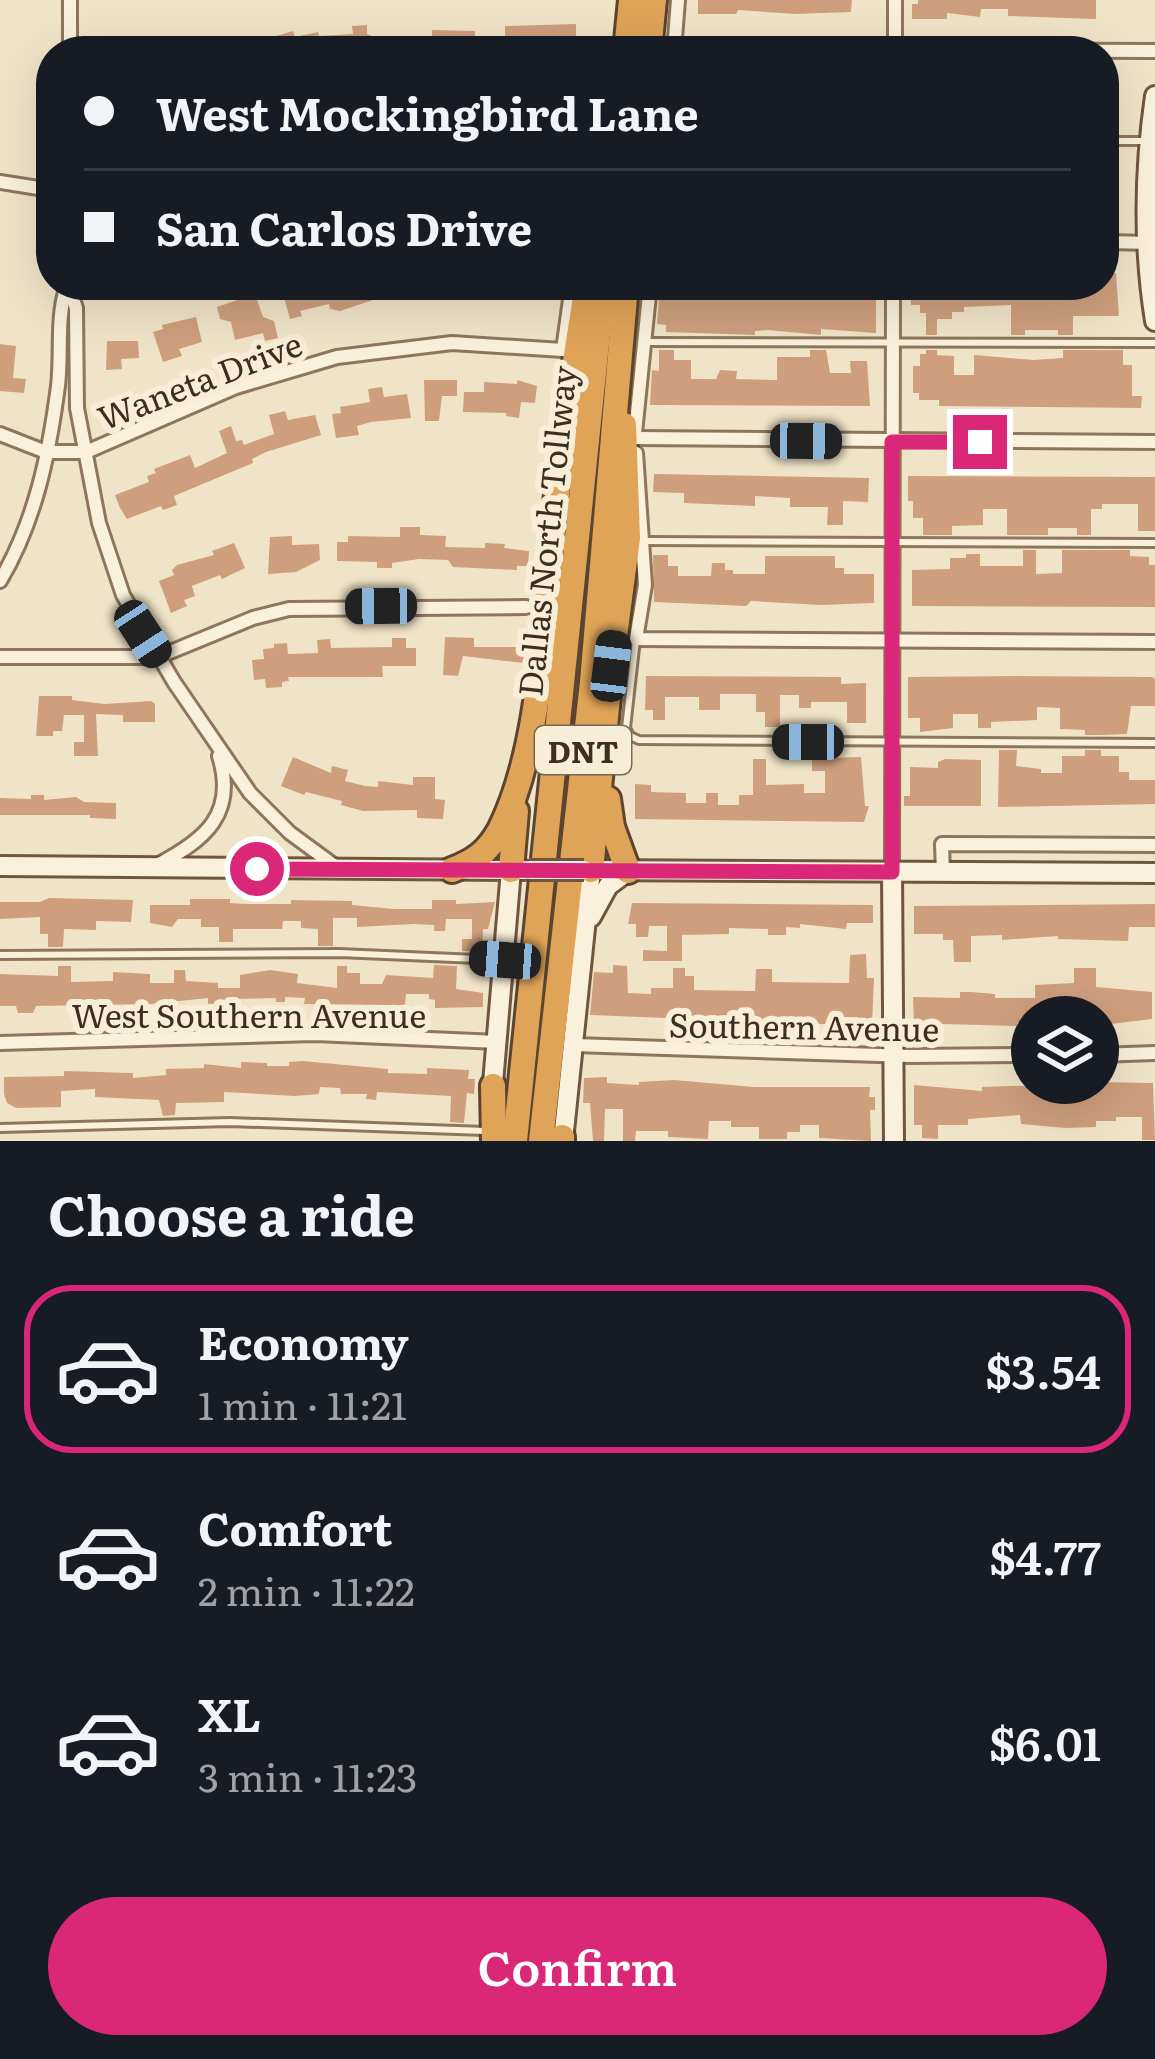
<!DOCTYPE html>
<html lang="en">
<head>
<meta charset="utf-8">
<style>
  :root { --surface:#171b24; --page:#20242c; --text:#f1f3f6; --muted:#9ea1a6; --line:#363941; --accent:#db2777 }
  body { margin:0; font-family:Literata,serif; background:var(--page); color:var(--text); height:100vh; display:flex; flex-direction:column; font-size:45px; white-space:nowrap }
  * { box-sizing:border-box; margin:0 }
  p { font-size:39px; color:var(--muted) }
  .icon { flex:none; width:66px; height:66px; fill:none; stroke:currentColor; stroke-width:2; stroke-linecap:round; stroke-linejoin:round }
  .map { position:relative; height:1141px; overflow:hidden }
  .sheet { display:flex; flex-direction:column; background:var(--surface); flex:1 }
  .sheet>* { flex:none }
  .guide { position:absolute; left:36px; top:36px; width:1083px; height:264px; border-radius:48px; box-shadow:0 12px 48px #0002; display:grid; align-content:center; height:264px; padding:0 48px; background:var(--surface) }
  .fabs { position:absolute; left:1011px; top:996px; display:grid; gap:24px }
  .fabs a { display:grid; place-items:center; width:108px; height:108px; border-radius:50%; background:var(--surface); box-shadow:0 12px 48px #0002; font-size:60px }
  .end { position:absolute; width:54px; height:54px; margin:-27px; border:15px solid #db2777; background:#fff; box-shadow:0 0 0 6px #fff }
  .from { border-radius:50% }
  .car { position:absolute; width:36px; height:72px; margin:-36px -18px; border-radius:15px; box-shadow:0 0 9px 3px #0007; background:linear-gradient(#222 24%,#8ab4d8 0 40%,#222 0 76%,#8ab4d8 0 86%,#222 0) }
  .guide b { display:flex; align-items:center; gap:42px; height:114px; font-size:45px }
  .guide b+b { border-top:3px solid var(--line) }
  .guide i { width:30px; height:30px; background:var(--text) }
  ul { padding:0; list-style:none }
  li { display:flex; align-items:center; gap:36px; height:168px; margin:0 24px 18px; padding:0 24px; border:6px solid transparent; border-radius:48px }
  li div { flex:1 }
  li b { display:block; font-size:45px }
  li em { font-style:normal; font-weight:600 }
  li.selected { border-color:var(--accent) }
  li>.icon { width:108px; height:108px; stroke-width:1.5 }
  h2 { padding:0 48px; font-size:54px; line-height:144px }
  .primary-button { display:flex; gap:24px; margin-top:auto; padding:24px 48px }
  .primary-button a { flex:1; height:138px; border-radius:72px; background:var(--accent); color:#fff; font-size:48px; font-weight:600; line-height:138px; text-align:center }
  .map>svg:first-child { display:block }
</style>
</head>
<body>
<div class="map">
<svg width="1155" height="1141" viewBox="0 0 1155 1141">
  <rect width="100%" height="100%" fill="#f0e4c8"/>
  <g fill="#cf9f7d">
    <path d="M698 0H852L851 12 796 14 738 10 736 14H698Z"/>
    <path d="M918 0H1096V19L1008 16V9H981L980 17 947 13V19H912V4H918Z"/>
    <path d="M576 24V49L490 51V37H505V26Z"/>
    <path d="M367 25V34L383 41 378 51 368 47 240 51V47L293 31 295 37 318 32 319 36 353 34 352 26Z"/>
    <path d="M432 30 475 31V44L454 48V51H432Z"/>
    <path d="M1104 273H1116L1119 316H1073V335H1058V330H1025V335H1011V305L964 307V312H952V319H937V335H926V313H920V305H911V290H916V285H1104Z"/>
    <path d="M373 285 376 299 340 311 330 309 329 304 300 311 302 316 290 319 281 287Z"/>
    <path d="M660 285H876V333L821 329V335L768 330 755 331V335L666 332V325L657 324Z"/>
    <path d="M255 294 263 317 274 321 278 338 265 341 263 333 235 340 231 322 220 319 217 307Z"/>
    <path d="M196 317 202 342 179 349 182 356 163 362 153 332 163 329 162 325Z"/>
    <path d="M107 341H138L139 358 121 359 122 369 106 370Z"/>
    <path d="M0 344 16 346 13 378 26 379 24 393 0 391Z"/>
    <path d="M659 350H674V360H691V379H716L720 370 737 371 736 379 777 380V357H810V350H826L830 373H851L850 361H867L870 406 650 405 652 370 659 371Z"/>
    <path d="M926 350H937V355L954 356V375H974V355L1033 360 1063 358V350H1123V365H1132V396H1142L1141 408 939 406V400H919V393H913V366H920V354H926Z"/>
    <path d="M424 380H457V396H442L439 421H425Z"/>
    <path d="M517 380 537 386 535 403 521 402 519 418 506 416V413L463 412 464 392H484V382L517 384Z"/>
    <path d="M382 387 384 397 407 394 411 418 371 422 357 426 359 435 336 438 332 414 341 413 340 407 370 402 368 389Z"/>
    <path d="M285 411 288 420 315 415 321 435 266 452 252 459 253 463 174 496 177 505 163 510 161 506 127 519 120 508 115 495 149 482 147 476 156 473 154 469 190 455 195 468 227 453 219 431 231 426 236 441 242 440 244 445 274 434 269 415Z"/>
    <path d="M654 474 869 478 868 502 843 501V525H827L828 507H790V498L755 496V506L684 503V493L653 492Z"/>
    <path d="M908 476 1155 477V531H1138V504H1102V509H1091V535H1077V528H1048V535H1007V509H983V525L952 526V535H923V518H913V501H908Z"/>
    <path d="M400 527H420V535L446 536 445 547 485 548V543L505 544 504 548 529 551 528 566H517V570L453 567 448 560 419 559 392 563V568H377V562L337 561V542H348V536L400 537Z"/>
    <path d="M292 536V545L319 544 320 560 296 572 268 574 270 537Z"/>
    <path d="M234 543 245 568 222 579 220 575 192 586 195 596 184 600 187 606 171 613 159 581 174 575 172 570 177 565 214 555 212 551Z"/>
    <path d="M1023 550H1036V574L1062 573V550H1130V556L1149 557V565H1155V607L912 606V570L950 569V558H966V554H980V566H1023Z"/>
    <path d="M653 555H668V566H678V576H711L712 563H725V570H733V574H765V556H835V568H844V574H874V603L821 605 751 601 746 606 654 602Z"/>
    <path d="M445 637 474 638V647H526L524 663 463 656 458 676 443 675Z"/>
    <path d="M392 638H406V648H416V666H382L383 677H288L289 681 282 682V687L266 688 265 679 254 680 252 660 264 659 263 649 274 648V644L287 643 288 654 318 653 317 640 330 639 331 648 392 647Z"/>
    <path d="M646 676 841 677V684L866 683V723H847V702H811V708H799V695H780V727H765V712H756V694H720V710H699V697H665V720H653V710H645Z"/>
    <path d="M1017 676 1152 677 1155 679V706H1131L1127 734 1101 735H1085V730L1060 729V708L1037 707V720L991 722V728H978V714H953V728L920 732V718H908V677Z"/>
    <path d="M39 696H72V700L105 704 151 701 155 704V722H123V715L96 714 98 756H74V742H84V715H64L62 731H53V736H36Z"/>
    <path d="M812 748 826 749V758L861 757 865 806H869L864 822 635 819V784L651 785V792L686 793V803H706V793H718V805H739V795H753V759H766V785L804 784V793H825V771H812Z"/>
    <path d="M999 750H1017L1016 766 1041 769V773H1062V756H1085V750H1101V756H1119V772H1129V780H1155V804L998 807Z"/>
    <path d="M293 757 331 773 332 766 348 770 345 781 365 786 378 787V781L413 785V777H435V799L445 800 443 819 417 818V810L363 811 341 805 342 801 306 792 304 795 281 786Z"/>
    <path d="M945 759 981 760V806H904V796H910V767L938 768V762Z"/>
    <path d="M31 795H44V800L76 797 84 802 116 803V819L90 818V815H0V798L31 799Z"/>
    <path d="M49 898 133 900 131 922 96 921V930L64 929 63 947H48V934H40V917L0 919V902H40Z"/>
    <path d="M190 899H230V903L246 904H291V900L352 901V905L394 909H432V900H456V904L495 902 488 929H483L482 952 462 951V939H472V919H446L445 931H434V925L414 924 357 927V918H333V946H318V929L301 928V921H283L282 929H233V942H219V927H201V919H178L172 927 150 923V905H190Z"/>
    <path d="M632 903 873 905V923H847L846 929 800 924V928L786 927V935H768V929L729 928V934L682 935V961H643V950L667 951V926H649L648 937H636V924H628Z"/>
    <path d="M1155 904V927H1129L1128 941 1058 939V936L1002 940V935L971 936V962H954L953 940H943V934H914V906Z"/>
    <path d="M866 954 867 978H874L872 1025H858V1017H832V1024H817L590 1015 594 972 613 973V965L627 966 628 993 651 994V988H673V968H685V976H694V990L755 991 756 969H772V982L849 983 850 955Z"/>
    <path d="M434 965 457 966 456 989 483 993V1007L435 1008V1000L429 999V994H406L405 1005H393L304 1004 305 998 285 997V1002H276V998L229 999V1003L208 1004V998L151 1004 36 1006 33 1013H18L16 1006H0V974L58 976V966H71V982L113 981V972L150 974V983H174V970H185L186 981 218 983V988H240V975L270 970 298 974 297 983 337 988V966H347V973H360V984H382L386 975 433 978Z"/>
    <path d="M1074 968H1096V987L1152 992V1019L1102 1025V1017H1025V1023H1017V1026L942 1024V1031L919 1030V1026H914L913 997 960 998V992H971L995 994V998H1035V985L1074 983Z"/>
    <path d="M303 1061 388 1069V1073L427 1074V1068L469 1070 468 1079H475L474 1094 467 1093 464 1123 450 1122 451 1096 377 1092 376 1100 366 1099 367 1094H341L340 1088 320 1087 319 1094 295 1096 224 1092V1102L176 1103 175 1115 163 1116 159 1100 95 1097V1089L61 1091V1107L16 1108 7 1103 4 1094V1077L64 1076V1071L133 1073V1078L166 1075V1069L204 1068V1064L241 1068V1062L267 1063V1066H289V1062Z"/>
    <path d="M607 1077V1083L639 1085V1082L674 1080 754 1087H870L869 1097H875V1110H870L871 1141 819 1138V1125H800V1132H787V1139H759V1127H731V1121H709L708 1139 668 1137V1131H636L635 1141H623V1109H605L604 1141H593L590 1103H583L584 1078Z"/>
    <path d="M1100 1082 1153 1083 1155 1140H1142V1117H1116V1121H1096V1127L1065 1128 1021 1124 1020 1115 968 1119V1125H938V1139L922 1138V1125H914V1085L982 1091V1087L1010 1086H1100Z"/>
  </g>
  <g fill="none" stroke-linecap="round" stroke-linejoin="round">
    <defs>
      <g id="lane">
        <path d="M1104 141H1148"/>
        <path d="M646 342 1155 343"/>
        <path d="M644 541 1155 543"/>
        <path d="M636 639 626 728 630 736 639 740 1155 743"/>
        <path d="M0 955 339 953 500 960"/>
        <path d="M0 1128 230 1122 485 1131"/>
      </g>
      <g id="street">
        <path d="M895 0V51"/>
        <path d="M674 49 1155 51"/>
        <path d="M70 51V0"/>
        <path d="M674 51 678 0"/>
        <path d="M0 182 51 190"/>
        <path d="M1104 242 1154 243"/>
        <path d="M68 285 76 308 77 408 99 523 123 595 174 682 250 793 290 833 339 869"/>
        <path d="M635 433 650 285"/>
        <path d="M0 434 46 452H86L236 387 337 357 452 343 563 350 572 285"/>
        <path d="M634 438 1155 442"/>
        <path d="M636 453 645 585 636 639 1155 642"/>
        <path d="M0 581C35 522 49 455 58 386 62 352 56 319 67 285"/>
        <path d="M0 657H158L253 618 289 609 526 607"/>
        <path d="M157 865C205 840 237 814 219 756"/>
        <path d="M892 872 893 285"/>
        <path d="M943 873 942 844 1155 845"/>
        <path d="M0 1043 315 1034 498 1042"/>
        <path d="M574 1045 910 1056 1032 1055"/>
        <path d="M1098 1055 1155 1053"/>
      </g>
      <g id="secondary">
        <path d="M1155 96C1144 172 1143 245 1155 321"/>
        <path d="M0 866 524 870"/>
        <path d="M584 870 1155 873"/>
        <path d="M892 872 894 1141"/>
        <path d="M591 917 608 886 628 871"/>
        <path d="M492 1095 511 870"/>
        <path d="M563 1141 591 870"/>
      </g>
      <g id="highway">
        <path d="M626 51 631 0"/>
        <path d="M649 51 654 0"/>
        <path d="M608 799 612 827 628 871"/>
        <path d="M452 870C475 861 488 852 500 830 541 749 544 623 553 532 561 449 574 367 587 285"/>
        <path d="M511 870 516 811"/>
        <path d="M591 870 611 666 628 538 624 425"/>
        <path d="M493 1086 494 1141"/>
        <path d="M515 1141 603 285"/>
        <path d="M541 1141 592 682 626 285"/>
        <path d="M562 1141V1137"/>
      </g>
    </defs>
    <use href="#lane" stroke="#8d765c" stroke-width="12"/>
    <use href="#street" stroke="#8d765c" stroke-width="18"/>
    <use href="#secondary" stroke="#6f573f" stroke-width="24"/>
    <use href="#highway" stroke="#5b4430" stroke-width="30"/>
    <use href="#lane" stroke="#faf1dc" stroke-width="6"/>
    <use href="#street" stroke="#faf1dc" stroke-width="12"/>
    <use href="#secondary" stroke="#faf1dc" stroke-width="18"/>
    <use href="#highway" stroke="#e0a458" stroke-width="24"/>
    <defs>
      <path id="secondary-bridge" d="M529 870H584"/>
    </defs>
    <use href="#secondary-bridge" stroke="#6f573f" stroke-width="24" stroke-linecap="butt"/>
    <use href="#secondary-bridge" stroke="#faf1dc" stroke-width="18"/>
  </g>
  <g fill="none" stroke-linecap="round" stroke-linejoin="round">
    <path stroke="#db2777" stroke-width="15" d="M257 869 892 872V442H980"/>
  </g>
  <g text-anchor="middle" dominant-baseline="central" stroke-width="12" stroke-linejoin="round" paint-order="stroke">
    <rect fill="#f7eed8" stroke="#756857" stroke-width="3" x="535" y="726" width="96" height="48" rx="9"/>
    <g font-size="30" font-weight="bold" fill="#3d2e20">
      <text x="583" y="750">DNT</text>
    </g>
    <g font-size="33" fill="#3d2e20" stroke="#f7eed8">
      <text transform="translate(199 379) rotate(-21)">Waneta Drive</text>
      <text transform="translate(545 531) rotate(-84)">Dallas North Tollway</text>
      <text x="249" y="1013">West Southern Avenue</text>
      <text transform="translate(804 1025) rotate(1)">Southern Avenue</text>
    </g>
  </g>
</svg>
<div class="fabs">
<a><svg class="icon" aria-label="layers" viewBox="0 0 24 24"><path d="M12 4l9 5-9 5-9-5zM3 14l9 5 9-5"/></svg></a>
</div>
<i class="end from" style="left:257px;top:869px"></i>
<i class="end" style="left:980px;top:442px"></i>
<i class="car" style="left:806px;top:441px;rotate:91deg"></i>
<i class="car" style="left:381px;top:606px;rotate:269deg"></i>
<i class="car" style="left:143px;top:634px;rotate:147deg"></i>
<i class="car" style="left:611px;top:666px;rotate:7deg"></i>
<i class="car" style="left:808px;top:742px;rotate:270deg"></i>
<i class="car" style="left:505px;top:960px;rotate:274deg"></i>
<div class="guide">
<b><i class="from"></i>West Mockingbird Lane</b>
<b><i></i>San Carlos Drive</b>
</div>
</div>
<section class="sheet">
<h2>Choose a ride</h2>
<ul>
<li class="selected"><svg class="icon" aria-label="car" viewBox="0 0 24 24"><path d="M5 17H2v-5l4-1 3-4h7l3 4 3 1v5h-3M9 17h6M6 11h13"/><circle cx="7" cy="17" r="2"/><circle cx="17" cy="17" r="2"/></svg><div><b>Economy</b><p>1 min · 11:21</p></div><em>$3.54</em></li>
<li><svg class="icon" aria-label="car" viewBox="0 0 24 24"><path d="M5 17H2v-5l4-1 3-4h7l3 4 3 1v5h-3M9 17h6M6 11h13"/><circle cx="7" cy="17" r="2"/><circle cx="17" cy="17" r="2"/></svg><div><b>Comfort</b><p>2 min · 11:22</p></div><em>$4.77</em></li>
<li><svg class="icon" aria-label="car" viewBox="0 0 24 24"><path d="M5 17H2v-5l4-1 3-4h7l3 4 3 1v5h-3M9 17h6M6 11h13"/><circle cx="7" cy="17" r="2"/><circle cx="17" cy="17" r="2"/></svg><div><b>XL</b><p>3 min · 11:23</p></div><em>$6.01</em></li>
</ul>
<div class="primary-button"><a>Confirm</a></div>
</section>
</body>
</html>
